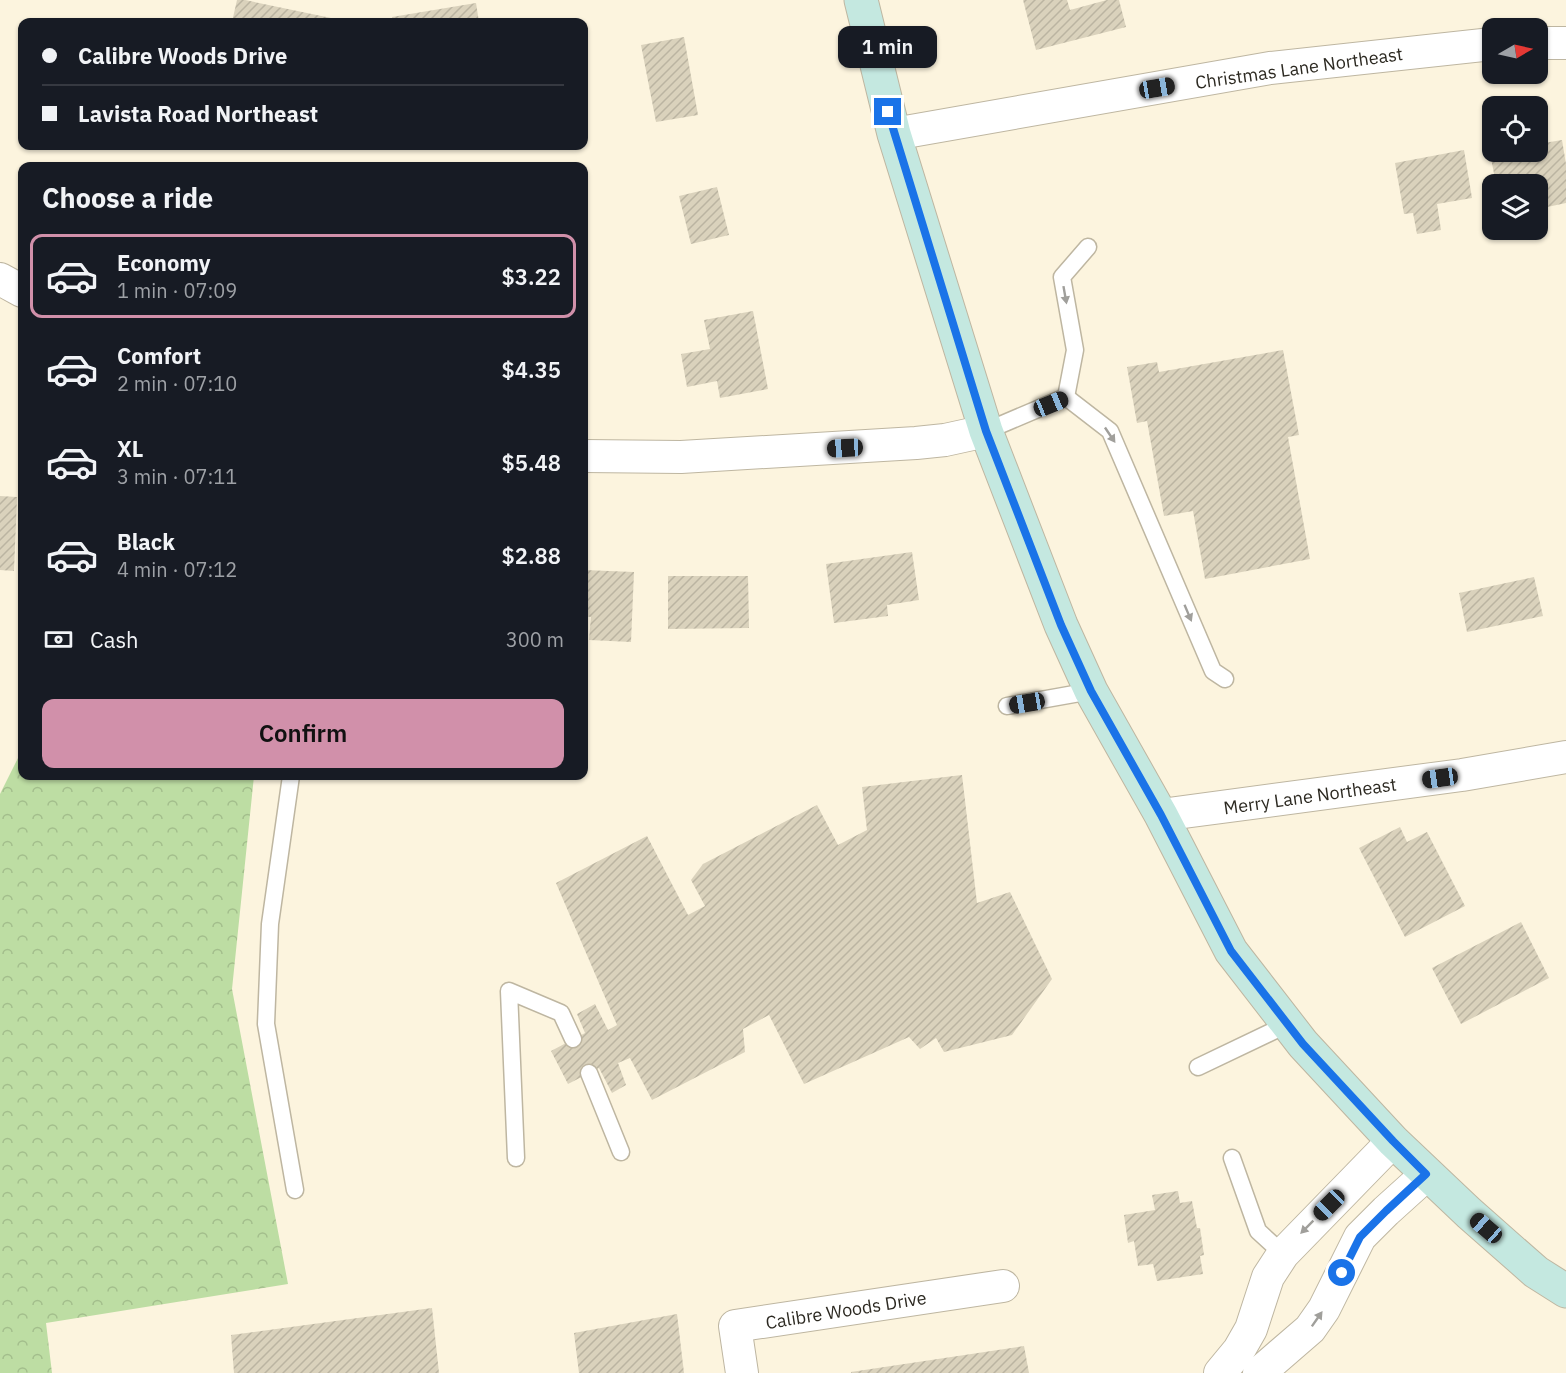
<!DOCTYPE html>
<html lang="en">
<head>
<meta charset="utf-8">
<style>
  :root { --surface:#171b24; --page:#20242c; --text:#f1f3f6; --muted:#9ea1a6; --line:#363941; --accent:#d190aa }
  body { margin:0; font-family:"IBM Plex Sans",sans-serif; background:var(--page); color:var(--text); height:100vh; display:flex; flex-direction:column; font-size:22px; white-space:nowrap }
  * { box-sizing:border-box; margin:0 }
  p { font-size:20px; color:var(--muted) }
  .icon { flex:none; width:33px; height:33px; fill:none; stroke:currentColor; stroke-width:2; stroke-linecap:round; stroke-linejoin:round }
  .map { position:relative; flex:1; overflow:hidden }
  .panel { position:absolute; left:18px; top:162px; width:570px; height:618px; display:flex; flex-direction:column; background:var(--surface); border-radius:12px; box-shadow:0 2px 4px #0004 }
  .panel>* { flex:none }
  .hud { position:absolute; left:18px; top:18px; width:570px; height:132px; border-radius:12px; box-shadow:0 2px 4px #0004; display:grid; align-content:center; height:132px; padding:0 24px; background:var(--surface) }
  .needle { width:39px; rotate:81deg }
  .tools { position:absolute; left:1482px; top:18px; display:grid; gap:12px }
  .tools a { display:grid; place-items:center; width:66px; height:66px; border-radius:12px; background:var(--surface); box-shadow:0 2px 4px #0004; font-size:30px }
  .end { position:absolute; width:27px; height:27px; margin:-14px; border:8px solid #1a73e8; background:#fff; box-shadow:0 0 0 3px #fff }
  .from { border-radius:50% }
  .bubble { position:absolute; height:42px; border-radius:12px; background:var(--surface); box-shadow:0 2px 4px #0004; font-size:20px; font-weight:600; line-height:42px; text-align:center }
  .car { position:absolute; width:18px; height:36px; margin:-18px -9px; border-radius:8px; box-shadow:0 0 4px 2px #0007; background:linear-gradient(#222 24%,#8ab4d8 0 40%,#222 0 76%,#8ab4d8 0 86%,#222 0) }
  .hud b { display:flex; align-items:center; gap:21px; height:57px; font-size:22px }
  .hud b+b { border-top:2px solid var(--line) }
  .hud i { width:15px; height:15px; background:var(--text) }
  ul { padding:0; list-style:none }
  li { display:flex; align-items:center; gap:18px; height:84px; margin:0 12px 9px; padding:0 12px; border:3px solid transparent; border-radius:12px }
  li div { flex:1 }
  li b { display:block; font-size:22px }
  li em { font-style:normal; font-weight:600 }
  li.selected { border-color:var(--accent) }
  li>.icon { width:54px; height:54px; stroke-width:1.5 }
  h2 { padding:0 24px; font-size:27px; line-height:72px }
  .pay { display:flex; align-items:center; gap:15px; height:66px; padding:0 24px; font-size:22px }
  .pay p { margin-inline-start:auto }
  .action { display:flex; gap:12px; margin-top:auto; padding:12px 24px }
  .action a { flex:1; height:69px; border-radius:12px; background:var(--accent); color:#111; font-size:24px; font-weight:600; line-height:69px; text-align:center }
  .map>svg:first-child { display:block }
</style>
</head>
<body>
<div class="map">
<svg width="1566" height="1373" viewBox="0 0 1566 1373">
  <defs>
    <pattern id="forest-crowns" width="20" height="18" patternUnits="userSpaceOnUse" patternTransform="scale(1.5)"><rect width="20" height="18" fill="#bddda3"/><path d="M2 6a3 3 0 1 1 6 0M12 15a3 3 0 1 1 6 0" fill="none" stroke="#a3be8c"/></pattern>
    <pattern id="building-hatch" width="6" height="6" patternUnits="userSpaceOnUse" patternTransform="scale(1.5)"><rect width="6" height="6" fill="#dad2bc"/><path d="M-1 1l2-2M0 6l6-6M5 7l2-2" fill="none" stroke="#bbb4a1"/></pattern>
  </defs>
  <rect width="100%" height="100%" fill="#fcf4de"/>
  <path fill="url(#forest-crowns)" d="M22 750V776H254L232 989 288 1284 46 1323 52 1373H0V794Z"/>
  <g fill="url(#building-hatch)">
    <path d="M237 0H245L331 18 330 22H232Z"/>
    <path d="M1023 0H1067L1070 10 1107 0H1119L1126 27 1036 50Z"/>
    <path d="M476 3 479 22H393L392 17Z"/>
    <path d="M684 37 698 115 656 122 641 45Z"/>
    <path d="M1562 140 1566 164V203L1538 209V184H1496L1490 153 1538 152V144Z"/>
    <path d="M1464 150 1472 198 1437 204 1441 230 1417 234 1413 213 1404 214 1395 163Z"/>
    <path d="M717 187 729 235 691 244 679 196Z"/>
    <path d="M753 311 768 389 720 398 717 381 687 387 681 354 710 349 704 320Z"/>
    <path d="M1283 350 1299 435 1288 437 1310 559 1205 579 1193 511 1164 516 1147 421 1137 423 1127 367 1157 362 1159 372Z"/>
    <path d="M0 496 17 497 14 571 0 570Z"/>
    <path d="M912 552 919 600 887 605 888 616 834 623 826 564Z"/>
    <path d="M584 570 634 572 631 642 589 640 591 617 584 616Z"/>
    <path d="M668 576H748L749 628 668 629Z"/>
    <path d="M1534 577 1543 616 1467 632 1459 593Z"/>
    <path d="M962 775 977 903 1010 892 1052 979 1012 1035 944 1052 936 1038 920 1049 909 1037 804 1084 769 1015 743 1029 745 1052 652 1100 630 1058 618 1063 626 1085 612 1093 599 1068 568 1084 551 1051 585 1033 577 1014 595 1004 608 1030 617 1025 556 883 647 836 688 915 705 906 691 880 703 864 817 805 838 845 867 830 862 787Z"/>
    <path d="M1400 827 1407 842 1427 832 1465 906 1405 937 1359 848Z"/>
    <path d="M1521 922 1549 978 1461 1024 1432 968Z"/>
    <path d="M1178 1191 1180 1203 1192 1201 1197 1228H1200L1204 1255 1200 1256 1203 1274 1157 1281 1153 1264 1138 1266 1134 1241 1128 1243 1124 1215 1155 1210 1152 1195Z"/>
    <path d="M432 1308 439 1373H234L231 1335Z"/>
    <path d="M677 1314 684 1373H579L574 1333Z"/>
    <path d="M1024 1346 1029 1373H851V1372Z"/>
  </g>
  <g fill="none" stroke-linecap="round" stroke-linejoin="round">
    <defs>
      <g id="service">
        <path d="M1066 397 1110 431 1213 671 1225 679"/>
        <path d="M1066 397 1075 350 1062 277 1088 247"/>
        <path d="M986 431 1066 397"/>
        <path d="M1007 706 1091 691"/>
        <path d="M291 776 270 924 266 1024 295 1190"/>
        <path d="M1198 1067 1288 1024"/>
        <path d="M589 1073 621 1152"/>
        <path d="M516 1158 509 991 561 1013 573 1039"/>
        <path d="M1232 1158 1258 1231 1283 1254"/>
      </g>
      <g id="minor">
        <path d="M1538 43H1566"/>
        <path d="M894 134 1270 68 1492 44"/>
        <path d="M0 279 22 291"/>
        <path d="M584 456 681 457 916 443 945 440 986 431"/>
        <path d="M1161 815 1462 775 1566 757"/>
        <path d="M742 1373 735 1326 1003 1286"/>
        <path d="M1220 1373 1239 1350 1251 1329 1268 1277 1283 1254 1393 1141"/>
        <path d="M1259 1373 1310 1329 1324 1309 1360 1237 1386 1211 1427 1174"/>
      </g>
      <path id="secondary" d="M861 0 894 134 986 431 1061 625 1091 691 1161 815 1231 951 1303 1044 1393 1141 1469 1213 1536 1272 1566 1291"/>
    </defs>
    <use href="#service" stroke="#beb6a1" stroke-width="19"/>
    <use href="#minor" stroke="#beb6a1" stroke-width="34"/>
    <use href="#secondary" stroke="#beb6a1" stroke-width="35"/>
    <use href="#service" stroke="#fff" stroke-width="16"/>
    <use href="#minor" stroke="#fff" stroke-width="32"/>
    <use href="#secondary" stroke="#c4e8e0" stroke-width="33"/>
  </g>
  <defs><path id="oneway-solid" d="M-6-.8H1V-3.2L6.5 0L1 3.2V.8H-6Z" transform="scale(1.5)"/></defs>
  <g fill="#a09f9b">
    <use href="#oneway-solid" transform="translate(1065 295) rotate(80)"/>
    <use href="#oneway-solid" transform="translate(1110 435) rotate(56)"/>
    <use href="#oneway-solid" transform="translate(1188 613) rotate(67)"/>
    <use href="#oneway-solid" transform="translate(1307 1227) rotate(135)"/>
    <use href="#oneway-solid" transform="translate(1317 1319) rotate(-55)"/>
  </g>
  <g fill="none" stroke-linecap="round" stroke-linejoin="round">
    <path stroke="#1a73e8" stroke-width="8" d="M888 112 986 431 1061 625 1091 691 1161 815 1231 951 1303 1044 1393 1141 1426 1174 1386 1211 1360 1237 1342 1273"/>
  </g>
  <g text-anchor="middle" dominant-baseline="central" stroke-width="4.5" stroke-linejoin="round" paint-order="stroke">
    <g font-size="18" fill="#2c2921" stroke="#fff">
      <text transform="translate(1299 68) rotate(-8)">Christmas Lane Northeast</text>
      <text transform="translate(1310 796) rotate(-8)">Merry Lane Northeast</text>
      <text transform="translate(846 1310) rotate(-9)">Calibre Woods Drive</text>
    </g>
  </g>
</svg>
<div class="tools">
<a><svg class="needle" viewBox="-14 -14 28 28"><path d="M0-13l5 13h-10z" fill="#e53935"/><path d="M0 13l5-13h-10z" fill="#9ea1a6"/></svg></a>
<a><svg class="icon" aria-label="locate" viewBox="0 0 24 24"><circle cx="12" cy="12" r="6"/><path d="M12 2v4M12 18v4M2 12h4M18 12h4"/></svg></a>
<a><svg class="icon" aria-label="layers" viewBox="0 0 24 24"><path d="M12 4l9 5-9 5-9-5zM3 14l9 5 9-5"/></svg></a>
</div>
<i class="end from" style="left:1342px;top:1273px"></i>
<i class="end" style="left:888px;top:112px"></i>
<div class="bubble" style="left:838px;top:26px;width:99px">1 min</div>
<i class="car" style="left:1157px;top:88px;rotate:80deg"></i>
<i class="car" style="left:1051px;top:404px;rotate:68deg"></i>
<i class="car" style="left:845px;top:448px;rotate:267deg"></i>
<i class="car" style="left:1027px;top:703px;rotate:260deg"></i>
<i class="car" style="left:1440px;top:778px;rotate:262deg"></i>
<i class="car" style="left:1329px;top:1205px;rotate:225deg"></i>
<i class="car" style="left:1486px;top:1228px;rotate:311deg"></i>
<div class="hud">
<b><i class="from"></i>Calibre Woods Drive</b>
<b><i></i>Lavista Road Northeast</b>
</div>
<section class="panel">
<h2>Choose a ride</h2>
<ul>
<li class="selected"><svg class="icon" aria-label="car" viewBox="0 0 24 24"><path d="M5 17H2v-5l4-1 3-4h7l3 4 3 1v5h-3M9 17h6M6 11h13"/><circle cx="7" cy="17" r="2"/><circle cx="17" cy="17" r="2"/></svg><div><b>Economy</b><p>1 min · 07:09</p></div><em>$3.22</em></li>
<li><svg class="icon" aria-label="car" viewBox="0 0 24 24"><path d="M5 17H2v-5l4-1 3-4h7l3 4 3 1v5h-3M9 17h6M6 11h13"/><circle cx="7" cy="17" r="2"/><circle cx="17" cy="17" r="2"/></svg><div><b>Comfort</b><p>2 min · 07:10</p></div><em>$4.35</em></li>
<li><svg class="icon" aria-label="car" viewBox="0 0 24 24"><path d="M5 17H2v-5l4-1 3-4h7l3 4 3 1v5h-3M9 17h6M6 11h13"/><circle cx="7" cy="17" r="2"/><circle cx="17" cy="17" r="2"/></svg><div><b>XL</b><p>3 min · 07:11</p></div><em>$5.48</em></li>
<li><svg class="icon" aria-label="car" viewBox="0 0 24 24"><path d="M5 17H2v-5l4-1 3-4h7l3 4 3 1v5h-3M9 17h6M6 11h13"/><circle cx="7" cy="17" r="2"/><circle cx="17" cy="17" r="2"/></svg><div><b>Black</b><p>4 min · 07:12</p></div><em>$2.88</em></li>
</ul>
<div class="pay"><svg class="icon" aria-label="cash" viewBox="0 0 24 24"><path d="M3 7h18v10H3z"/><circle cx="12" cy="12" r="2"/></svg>Cash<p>300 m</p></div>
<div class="action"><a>Confirm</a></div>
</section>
</div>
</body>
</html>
